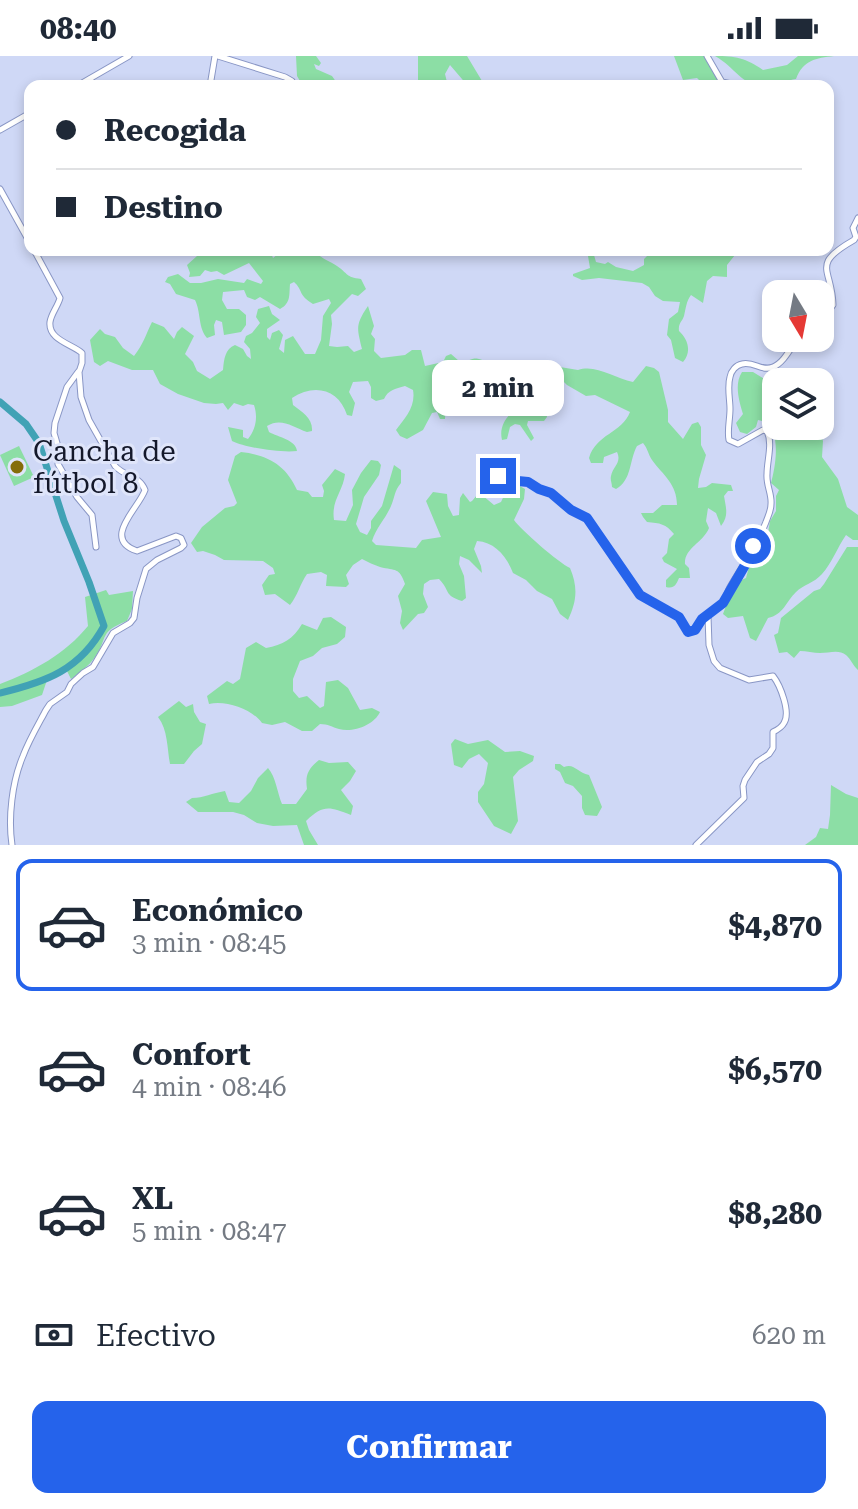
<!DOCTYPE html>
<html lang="es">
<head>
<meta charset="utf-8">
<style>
  :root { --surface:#fff; --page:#f6f6f7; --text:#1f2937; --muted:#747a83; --line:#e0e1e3; --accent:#2563eb }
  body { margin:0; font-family:"Roboto Serif",serif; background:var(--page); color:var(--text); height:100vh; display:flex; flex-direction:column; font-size:30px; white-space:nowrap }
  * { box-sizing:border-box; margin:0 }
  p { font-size:26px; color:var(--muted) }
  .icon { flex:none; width:44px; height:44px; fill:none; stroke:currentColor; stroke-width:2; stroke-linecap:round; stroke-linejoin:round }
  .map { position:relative; height:789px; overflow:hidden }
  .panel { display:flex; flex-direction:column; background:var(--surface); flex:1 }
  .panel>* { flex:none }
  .guide { position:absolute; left:24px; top:24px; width:810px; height:176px; border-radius:16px; box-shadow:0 4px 12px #0003; display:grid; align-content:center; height:176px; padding:0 32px; background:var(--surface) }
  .needle { width:52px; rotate:170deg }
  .buttons { position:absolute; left:762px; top:224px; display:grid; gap:16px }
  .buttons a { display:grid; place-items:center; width:72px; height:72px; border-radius:16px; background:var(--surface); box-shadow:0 4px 12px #0003; font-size:40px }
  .end { position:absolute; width:36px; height:36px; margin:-18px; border:10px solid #2563eb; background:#fff; box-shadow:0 0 0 4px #fff }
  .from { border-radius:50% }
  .bubble { position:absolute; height:56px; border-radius:16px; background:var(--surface); box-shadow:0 4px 12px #0003; font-size:26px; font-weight:700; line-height:56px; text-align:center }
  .guide b { display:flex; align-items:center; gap:28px; height:76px; font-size:30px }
  .guide b+b { border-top:2px solid var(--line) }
  .guide i { width:20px; height:20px; background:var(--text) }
  ul { padding:14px 0 0; list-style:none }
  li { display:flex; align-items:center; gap:24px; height:132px; margin:0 16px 12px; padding:0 16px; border:4px solid transparent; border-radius:16px }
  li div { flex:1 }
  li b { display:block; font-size:30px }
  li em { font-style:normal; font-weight:700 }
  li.on { border-color:var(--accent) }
  li>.icon { width:72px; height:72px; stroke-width:1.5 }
  .pay { display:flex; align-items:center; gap:20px; height:88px; padding:0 32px; font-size:30px }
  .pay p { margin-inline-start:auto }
  .primary-button { display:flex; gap:16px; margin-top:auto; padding:16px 32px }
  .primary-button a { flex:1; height:92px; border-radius:16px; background:var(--accent); color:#fff; font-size:32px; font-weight:700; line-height:92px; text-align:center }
  .status { display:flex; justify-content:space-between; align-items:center; height:56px; padding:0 40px; background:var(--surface); direction:ltr }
  .status svg { height:22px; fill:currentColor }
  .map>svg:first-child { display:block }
</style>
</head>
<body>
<div class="status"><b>08:40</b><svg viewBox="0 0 49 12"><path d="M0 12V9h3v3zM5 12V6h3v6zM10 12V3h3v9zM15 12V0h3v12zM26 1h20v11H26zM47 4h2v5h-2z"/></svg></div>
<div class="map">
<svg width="858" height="789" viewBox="0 0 858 789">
  <rect width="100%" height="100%" fill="#cfd8f6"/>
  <g fill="#8cdea5">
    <path d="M296 0H316L321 7 319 10 314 8 316 13 332 20 339 30H303L297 20Z"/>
    <path d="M418 0H467L485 30H468L450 9 445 18 448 30H418Z"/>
    <path d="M674 0H704L717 22 719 30H705L697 22 683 24Z"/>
    <path d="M715 0C735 0 746 2 763 14L787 9 798 0H834C816 2 803 4 796 23 787 24 780 29 771 30 741 32 738 13 715 0Z"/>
    <path d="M196 194H270L273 202 278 198 284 199 288 194H314C321 203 328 204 337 210 349 218 345 221 361 223L366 233 358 240 352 238 331 259 332 268 329 290 337 291 348 290 354 296 362 293C357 272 355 269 368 250L374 270 371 278 375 283 374 295 381 302 405 299 412 294H421L425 310 443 306 446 300 451 298 459 305 464 307C479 298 477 306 490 304 497 315 503 317 515 319L516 324C532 331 545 343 547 361L544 365H528L527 369 534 382 531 385 520 369 515 368 510 371 507 383 502 384C499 372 505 362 514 354L513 347 514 344 511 340H495L488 344C473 340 466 326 447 335L445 363H440L437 356 432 357 423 374 407 383 400 380 396 374C405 362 416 351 413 334L405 330C395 333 388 334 384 343L376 345 371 342V331L368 325 353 326 349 336 355 347 352 360 347 359C339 333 314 327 292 342L293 349C302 356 313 362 312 375L307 376C293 371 281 361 267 370L269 376C278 381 296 384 297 395 282 397 246 392 232 385L228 371 243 374V381L248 383C256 373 258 361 254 349L248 348 243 350 234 347 228 354 223 347 216 348 204 347 178 338 160 328 153 314H132L108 305 100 310 94 306 90 284 100 273 105 278 115 281 123 292 134 300C143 289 146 278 152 266L164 271 174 283 177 276 182 271 194 280 185 298 193 306 197 315 210 323 223 314C224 303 225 293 235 289L243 293 247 300 251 303 250 293 244 286 246 280 252 277 260 267 256 261 258 253 269 250 272 258 280 264 267 273V281L270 284 272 277 279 274 283 279 279 293 284 297 285 284 293 280 305 298H315L321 284 323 260 331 247 329 243 313 248C298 239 303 234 294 226L290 228C289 239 291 247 280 253L260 241 255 244 247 241 244 234 223 236 222 244 227 253H239L246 259V269L241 276 224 279 222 266 216 264 214 269 215 279 207 282C198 272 201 256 195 244L176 238 170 228 165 226 168 221 178 218 190 227H201L218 223 244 227 247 223 261 228 263 225 249 207 224 219 217 215 211 216 205 214 200 220 189 221 190 217 187 209 197 200Z"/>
    <path d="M653 194H739L727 209V221L713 220 707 225 703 247 691 239C686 246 686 252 684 260 682 266 678 267 679 275 688 283 692 296 683 306L675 302 671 284 667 279 669 263 678 256 680 246 663 245 655 240 649 231 642 227 599 222 582 224 573 220V218L590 212 588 200 594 199 596 206 605 208 608 206 616 211 633 215 644 209V203Z"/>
    <path d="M554 310 578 314C596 308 614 322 633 326L646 310 654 312 659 316 668 354V366L683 383 692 368 698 366 701 371V389L706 399 699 423 698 432 706 431 712 427 731 429 733 435H728L724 440C726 452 729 460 721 470L716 457 708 452 706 465 709 472C703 487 684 492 685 508L689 512 690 522H679C676 529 674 533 666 531V524L677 513 664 506 662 502 667 497 669 483 674 478C666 468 660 467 647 466L643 461 641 457H653L662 449H677C677 428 663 419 652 404 648 398 648 393 643 387L637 390C629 405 632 424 616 433L612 431C612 427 610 424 611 420 613 410 622 407 617 396L604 401 603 407H591L589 402C596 378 622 377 630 356L595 339 586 340 567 329 561 323 553 320 551 315Z"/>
    <path d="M742 316H753L771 327H776V370H820V345L827 360V369L821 371 820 377 823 385 822 401 838 423 847 451 858 459V484H853L846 479C837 492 832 507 822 518 814 527 803 529 796 536 786 546 783 559 768 562L756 585 750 582 743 560 728 562 723 558C728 546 733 527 746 522L749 511 768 477 770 465 776 455V440L779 434 771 427C776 409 783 368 758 364L756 371 747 378 740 376 736 367 743 358C739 345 734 328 742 316Z"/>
    <path d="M19 390 34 421 14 430 0 399Z"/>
    <path d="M241 396C268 399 286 409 297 434L308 436 312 441H323L324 435 322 429 335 413 345 418C343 436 331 444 334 464L346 465 353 449 352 434 361 417 371 404 378 405 381 409 379 419 364 441 356 468 360 476 367 479 371 472V465L382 450 394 409 401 414V427C394 435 395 441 391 450 386 462 376 472 372 485L376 489 416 492 422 484 441 481 426 445 433 436 447 438 448 450 453 460 459 459 460 442 463 437 470 446 472 445 477 439H482L494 449 501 446 509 429H518L525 433 524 443 514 464C521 474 559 507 570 512 578 531 577 545 568 564L560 558 552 543 537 535 526 524 513 517C507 501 495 486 477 485L474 493 481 510 482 517 469 504 460 500 459 508 464 520 466 542 462 545C443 539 451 535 439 523L430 524 424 528 423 538 428 551 424 557 418 558 403 574 400 567 402 555 398 540 405 528C399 511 396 515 380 511 374 509 368 506 362 503L353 509 346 519 349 528 346 531 326 530 327 519 321 516 307 518C300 528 298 539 290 549L275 538 265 539 262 529 269 519 275 518 273 512 263 505 224 504 215 499 203 495 197 496 191 487 202 471 225 452 234 450 237 447 228 424 235 400Z"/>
    <path d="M847 491H858V614C853 610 851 603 846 599 839 593 829 597 820 597 814 597 806 595 800 595L794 602 787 596 779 597 774 579 778 577 781 562 814 535 820 533 824 528Z"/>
    <path d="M106 534 109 539 133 535 132 553 127 565C98 576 109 581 95 601 89 610 79 617 71 623L65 611 49 618 42 639 12 650 0 651V628C34 615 65 598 88 570L85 541Z"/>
    <path d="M331 561 346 571 345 581 337 588 322 592 313 600 300 605 293 623V635L299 642 307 640 320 652 324 650 326 626 338 624 348 632 360 654 372 652 380 656C374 669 353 677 339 673 332 671 328 668 320 668L312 675H302L285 666 272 669 262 667C252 653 226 644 209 648L207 640 227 625 233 628 240 623 246 592 256 586 266 592C283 589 293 583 302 568L317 574 323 562Z"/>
    <path d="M179 645 186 651 193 648 194 656 200 666 206 668 202 688 194 695 184 708H170C167 692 168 674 158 661Z"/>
    <path d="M455 683 468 688 488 684 505 696 520 695 534 700 533 705 519 714 513 721 518 765 511 778 494 770 478 746V736L484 728 488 707 479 698 469 703 462 712 454 709 451 688Z"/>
    <path d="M319 704 329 707 348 706 356 715 350 725 341 734 353 750 351 759C329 751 324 748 306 765L309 774 318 789H304L297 769 273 770 257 767 244 759 233 756H198L186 746 192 742C204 742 212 737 225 735L229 746 239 747 251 735 258 722 268 712C276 721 277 736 282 748H296L307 733C305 719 308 713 319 704Z"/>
    <path d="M555 708H560L564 711C575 707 577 717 589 719L602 751 597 760 585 759 582 752V740L573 730 565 727 560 716 555 713Z"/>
    <path d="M831 729 846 738 858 742V789H805L816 781 820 772 828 773 830 759Z"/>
  </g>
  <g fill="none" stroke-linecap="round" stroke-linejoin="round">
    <path stroke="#41a2b5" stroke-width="7" d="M0 346 26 368 39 387 64 465 89 526 104 570C80 614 46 626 0 637"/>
    <defs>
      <g id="minor">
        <path d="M218 0 285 21 292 25 295 30"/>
        <path d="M707 0 722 26 741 30"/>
        <path d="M90 23 94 30"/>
        <path d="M77 30 129 0"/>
        <path d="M210 30 215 0"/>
        <path d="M0 74 30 57"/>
        <path d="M0 133 30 187"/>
        <path d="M820 257 830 253 833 249C832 212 810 209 854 184L856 181 853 172 858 162"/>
        <path d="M78 316 67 331 55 367 54 377 59 394 58 408 77 441 92 459 96 491"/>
        <path d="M498 420 502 423 528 426 539 433 551 437 571 454 587 462 640 539 679 561 688 576 695 574 702 563 708 558"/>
        <path d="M12 789C8 762 12 726 23 700 29 684 38 669 46 654L50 648 67 636 71 628 83 617 93 611 113 577 130 567 134 562 137 542 146 513 157 504 181 492 184 489 181 482 176 480 137 495C101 483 139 452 145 434 139 419 125 421 115 410L89 364 81 341 79 316 82 307V297C72 288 48 284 50 266 51 258 58 250 60 242L34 194"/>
        <path d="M696 789 744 742 743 730 745 724 757 706 769 698 773 692V676C777 674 782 671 784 667 791 656 780 629 773 620L749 624 720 612 714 605 709 589 708 560C712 554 718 553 722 548 726 543 727 536 730 531 743 509 757 489 766 466 768 460 771 455 771 448 772 438 766 429 767 418 767 404 773 388 767 375L763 374 738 388 729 384C727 374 730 364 730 353 730 343 727 331 730 321 731 315 736 309 742 308 754 305 762 316 773 311 784 307 791 291 798 282"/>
      </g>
    </defs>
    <use href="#minor" stroke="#8996c5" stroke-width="7"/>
    <use href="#minor" stroke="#fff" stroke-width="5"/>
  </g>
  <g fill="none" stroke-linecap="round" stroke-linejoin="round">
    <path stroke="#2563eb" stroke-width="10" d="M498 420 507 424 528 426 539 433 551 437 571 454 587 462 640 539 679 561 688 576 695 574 702 563 723 547 748 504 753 490"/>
  </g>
  <circle fill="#856d0a" stroke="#dfe5fa" stroke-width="3" cx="17" cy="411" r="8"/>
  <g text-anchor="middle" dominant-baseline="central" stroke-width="6" stroke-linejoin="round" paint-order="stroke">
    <g font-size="28" fill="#14182a" stroke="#dfe5fa" text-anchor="start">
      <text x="33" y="395">Cancha de<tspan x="33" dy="32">fútbol 8</tspan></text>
    </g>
  </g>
</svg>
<div class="buttons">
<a><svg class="needle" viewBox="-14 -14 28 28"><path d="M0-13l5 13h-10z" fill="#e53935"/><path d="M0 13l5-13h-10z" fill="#747a83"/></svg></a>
<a><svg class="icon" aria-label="layers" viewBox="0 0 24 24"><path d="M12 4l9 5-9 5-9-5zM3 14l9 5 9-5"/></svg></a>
</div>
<i class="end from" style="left:753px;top:490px"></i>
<i class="end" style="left:498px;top:420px"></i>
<div class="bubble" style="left:432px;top:304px;width:132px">2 min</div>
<div class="guide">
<b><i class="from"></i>Recogida</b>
<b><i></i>Destino</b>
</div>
</div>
<section class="panel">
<ul>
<li class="on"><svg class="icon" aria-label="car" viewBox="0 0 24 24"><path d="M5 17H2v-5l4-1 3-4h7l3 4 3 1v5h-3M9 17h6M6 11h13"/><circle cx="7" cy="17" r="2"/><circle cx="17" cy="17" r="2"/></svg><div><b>Económico</b><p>3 min · 08:45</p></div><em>$4,870</em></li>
<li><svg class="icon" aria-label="car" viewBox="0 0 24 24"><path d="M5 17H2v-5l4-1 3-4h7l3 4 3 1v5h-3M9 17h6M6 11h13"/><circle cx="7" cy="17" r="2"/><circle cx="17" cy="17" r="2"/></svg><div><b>Confort</b><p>4 min · 08:46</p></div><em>$6,570</em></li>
<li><svg class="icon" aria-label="car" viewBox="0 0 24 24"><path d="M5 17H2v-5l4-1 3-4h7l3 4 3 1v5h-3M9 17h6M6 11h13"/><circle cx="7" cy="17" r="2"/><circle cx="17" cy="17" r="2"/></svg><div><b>XL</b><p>5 min · 08:47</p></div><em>$8,280</em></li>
</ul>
<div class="pay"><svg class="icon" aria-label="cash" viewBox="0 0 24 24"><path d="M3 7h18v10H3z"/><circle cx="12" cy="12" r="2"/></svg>Efectivo<p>620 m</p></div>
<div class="primary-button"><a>Confirmar</a></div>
</section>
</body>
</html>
